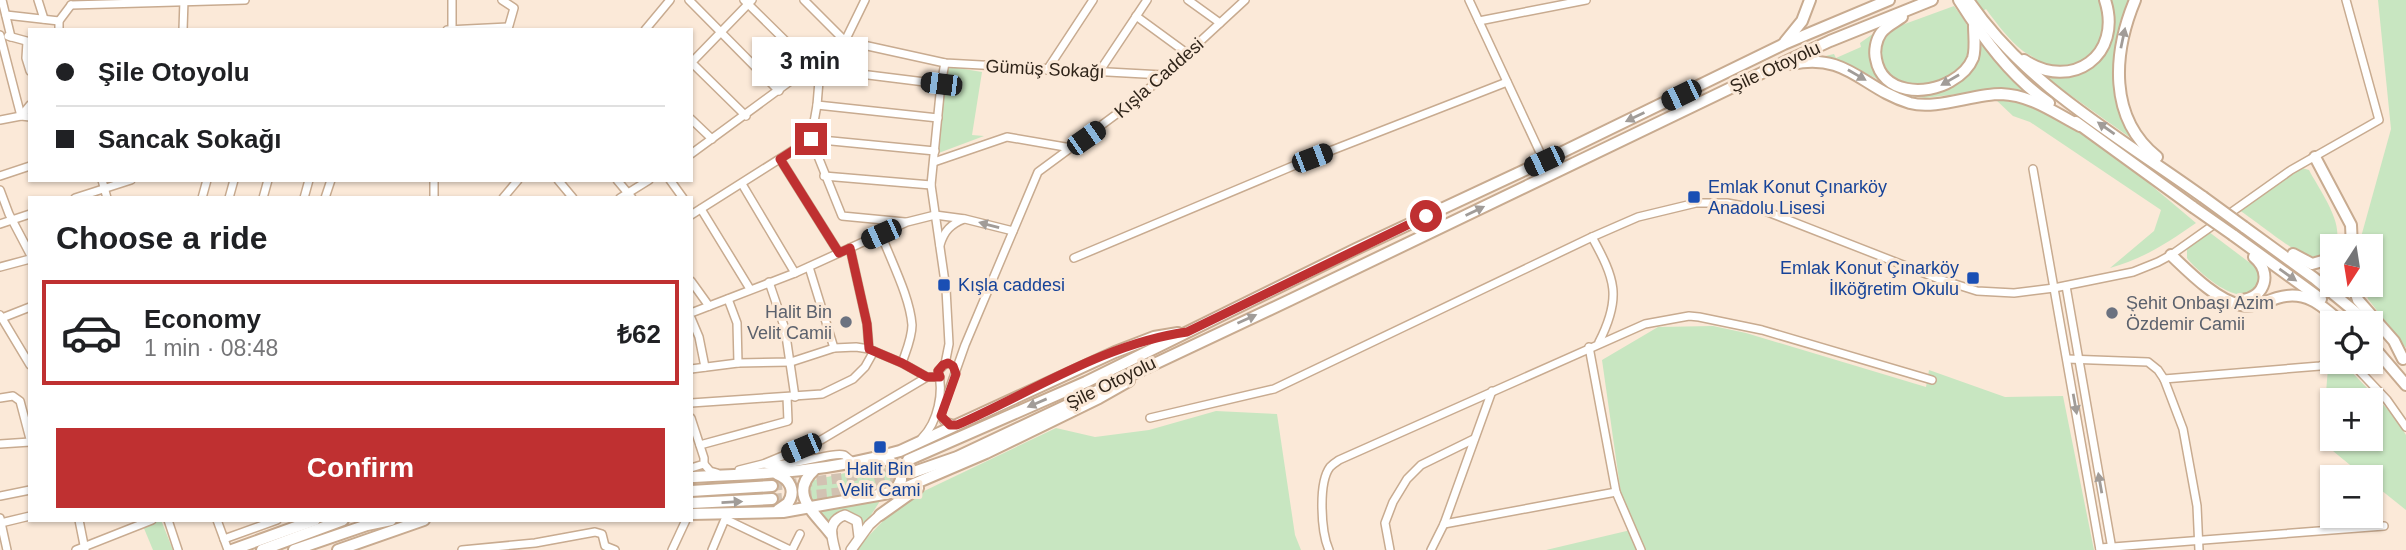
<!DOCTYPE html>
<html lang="en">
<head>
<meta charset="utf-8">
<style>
  :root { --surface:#fff; --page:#f6f6f6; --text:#202124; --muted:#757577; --line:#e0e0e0; --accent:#bf3031 }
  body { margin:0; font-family:Arial,sans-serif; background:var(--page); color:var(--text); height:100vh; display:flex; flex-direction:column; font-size:26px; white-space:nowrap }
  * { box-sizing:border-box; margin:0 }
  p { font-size:23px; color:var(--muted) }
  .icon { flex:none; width:38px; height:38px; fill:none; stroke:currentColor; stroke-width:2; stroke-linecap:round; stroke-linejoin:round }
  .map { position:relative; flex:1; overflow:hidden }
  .drawer { position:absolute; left:28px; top:196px; width:665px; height:326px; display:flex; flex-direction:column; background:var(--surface); border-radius:0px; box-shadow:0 2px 5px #0004 }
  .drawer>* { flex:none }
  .top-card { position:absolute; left:28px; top:28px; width:665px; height:154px; border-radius:0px; box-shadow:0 2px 5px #0004; display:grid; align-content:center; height:154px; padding:0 28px; background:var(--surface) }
  .needle { width:46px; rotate:192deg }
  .fabs { position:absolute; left:2320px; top:234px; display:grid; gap:14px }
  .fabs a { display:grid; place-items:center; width:63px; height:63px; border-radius:0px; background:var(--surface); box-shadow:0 2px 5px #0004; font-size:35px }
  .end { position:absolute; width:32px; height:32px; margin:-16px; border:9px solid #bf3031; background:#fff; box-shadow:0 0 0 4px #fff }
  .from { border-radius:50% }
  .bubble { position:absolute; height:49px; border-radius:0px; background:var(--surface); box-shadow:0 2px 5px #0004; font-size:23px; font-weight:700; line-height:49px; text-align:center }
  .car { position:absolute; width:21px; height:42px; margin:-21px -10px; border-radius:9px; box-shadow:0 0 5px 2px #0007; background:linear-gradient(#222 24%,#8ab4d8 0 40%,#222 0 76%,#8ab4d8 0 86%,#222 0) }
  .top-card b { display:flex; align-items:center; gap:24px; height:66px; font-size:26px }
  .top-card b+b { border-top:2px solid var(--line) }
  .top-card i { width:18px; height:18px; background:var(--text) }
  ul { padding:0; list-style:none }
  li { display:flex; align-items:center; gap:21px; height:105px; margin:0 14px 10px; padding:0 14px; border:4px solid transparent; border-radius:0px }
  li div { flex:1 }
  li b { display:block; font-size:26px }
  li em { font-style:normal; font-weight:700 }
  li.on { border-color:var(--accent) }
  li>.icon { width:63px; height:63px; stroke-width:1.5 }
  h2 { padding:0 28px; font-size:32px; line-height:84px }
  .cta { display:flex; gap:14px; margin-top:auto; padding:14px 28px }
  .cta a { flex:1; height:80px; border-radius:0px; background:var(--accent); color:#fff; font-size:28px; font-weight:700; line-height:80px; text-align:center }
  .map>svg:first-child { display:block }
</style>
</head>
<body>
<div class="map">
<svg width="2406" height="550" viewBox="0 0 2406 550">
  <rect width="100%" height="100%" fill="#fbe9d8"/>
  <g fill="#c8e6c1" fill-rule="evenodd">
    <path d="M1973 0H2099C2115 26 2094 67 2063 68 2056 69 2048 66 2041 64 2037 58 2030 56 2023 51 2009 40 1997 24 1986 9L1982 12Z"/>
    <path d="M2109 0H2131C2115 62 2103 81 2135 141L2042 75C2089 84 2130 49 2109 0Z"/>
    <path d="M2378 0H2406V348L2368 299 2364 285H2371V247H2360L2361 237 2391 129Z"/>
    <path d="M1954 6C1961 16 1971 27 1972 40 1975 102 1841 97 1891 29Z"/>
    <path d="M1877 31 1878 75C1902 84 1945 107 1963 77 1970 66 1974 53 1979 41L2000 66 2033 97 1974 92 1925 98 1910 96 1852 66 1821 57 1834 54 1836 58 1861 47 1860 43Z"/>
    <path d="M946 66 982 72 972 135 984 136 936 154Z"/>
    <path d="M1995 99 2024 104 2067 124 2133 170 2196 223C2169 242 2143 259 2110 268L2154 231 2161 210 2030 122 2013 116Z"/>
    <path d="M2302 168 2309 170C2319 190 2354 235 2328 252 2323 256 2313 258 2307 256 2294 252 2253 219 2239 210Z"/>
    <path d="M2209 232 2258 269C2260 277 2260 285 2254 291 2237 307 2197 271 2187 258V249Z"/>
    <path d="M1713 326 1746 333 1926 387 1929 370 2005 397 2063 396 2094 550H1546L1635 529 1621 494 1602 360 1658 327Z"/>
    <path d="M2342 362 2394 416 2406 435V510L2371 482V478H2366L2322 442 2328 368ZM2333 401H2371V439H2333Z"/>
    <path d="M1216 411 1277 414 1295 535 1301 550H858L861 544 901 502 1056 428 1095 437 1149 430Z"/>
    <path d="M880 465 888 468 894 473 892 483 887 488 815 505 807 497V486L814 480Z"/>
    <path d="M880 501 864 526C856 507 837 507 828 524L818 512Z"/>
    <path d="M161 520 173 550H153L143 526Z"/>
  </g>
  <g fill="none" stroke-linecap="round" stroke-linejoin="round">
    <g stroke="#d2c2b2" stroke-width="10" stroke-dasharray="10 5" stroke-linecap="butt">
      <path d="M772 486 851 477 908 460"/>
      <path d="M772 499 844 492 907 474"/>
    </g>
    <defs>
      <g id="minor">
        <path d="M2 0 11 37"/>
        <path d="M38 0 44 19"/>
        <path d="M452 0V29"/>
        <path d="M502 0 514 8 508 29"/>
        <path d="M689 0 779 91"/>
        <path d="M744 0 811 66 820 69 817 105 811 139"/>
        <path d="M804 0 845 41 945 63 1163 75"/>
        <path d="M1188 0 1220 23"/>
        <path d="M1469 0 1544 161"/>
        <path d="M71 5 245 0"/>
        <path d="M6 15 59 21"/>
        <path d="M1136 16 1188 54"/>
        <path d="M1479 21 1586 0"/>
        <path d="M59 30V21L71 5"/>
        <path d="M183 30 184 0"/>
        <path d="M447 30 508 27"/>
        <path d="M645 30 670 0"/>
        <path d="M0 35 21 116 30 117"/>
        <path d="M8 36 30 42"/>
        <path d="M27 42 26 58 30 71"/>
        <path d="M691 62 746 116"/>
        <path d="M691 63 752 0"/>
        <path d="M820 69 941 84"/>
        <path d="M1047 70 1093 0"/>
        <path d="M1099 72 1147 0"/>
        <path d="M817 105 938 118"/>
        <path d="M691 119 712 139"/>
        <path d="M0 120 21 116 30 105"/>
        <path d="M811 139 842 216 905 222"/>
        <path d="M811 139 935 151"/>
        <path d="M691 154 845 41 865 0"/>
        <path d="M780 159 839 253"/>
        <path d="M934 162 1007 137 1071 148"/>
        <path d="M2033 169 2100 550"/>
        <path d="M0 176 30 166"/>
        <path d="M824 176 931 185"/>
        <path d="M102 180 107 198"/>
        <path d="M434 180V198"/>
        <path d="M558 180 573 198"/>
        <path d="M617 180 632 198"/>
        <path d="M670 180 683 198"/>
        <path d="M742 184 795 273"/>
        <path d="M0 190 9 214 30 254"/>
        <path d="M75 198 131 180"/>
        <path d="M202 198 207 180"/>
        <path d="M229 198 234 180"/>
        <path d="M263 198 268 180"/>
        <path d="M304 198 309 180"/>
        <path d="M325 198 331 180"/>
        <path d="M503 198 518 180"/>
        <path d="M620 198 649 180"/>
        <path d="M701 209 750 289"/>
        <path d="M691 215 811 139"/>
        <path d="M0 224 30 214"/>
        <path d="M881 234C891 261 910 297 912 325 912 338 906 351 902 363"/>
        <path d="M1592 237C1615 279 1622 297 1599 342"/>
        <path d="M940 245C944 231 951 224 964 219"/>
        <path d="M850 248 867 324 869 349"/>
        <path d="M1074 258 1312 158 1507 82"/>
        <path d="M0 267 30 259"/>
        <path d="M809 267 834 348"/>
        <path d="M691 281 709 306"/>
        <path d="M769 282 785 329 795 397"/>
        <path d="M2066 286 2112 549"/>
        <path d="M728 299 737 323 738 363"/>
        <path d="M691 313 795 273 907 222 935 215 965 219 1013 231"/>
        <path d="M0 315 30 365"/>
        <path d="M2 318 30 307"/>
        <path d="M691 318 699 337 705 367"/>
        <path d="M1589 347 1616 492 1641 550"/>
        <path d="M2067 359 2148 362 2158 370 2164 379 2183 429 2197 506 2199 550"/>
        <path d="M2351 362 2387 400 2406 427"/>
        <path d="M945 364 949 344 946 289 931 185 941 84 945 63"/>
        <path d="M691 369 738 363 791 362 834 348 856 347 869 349 902 363 927 377"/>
        <path d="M2164 379 2320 366 2333 360"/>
        <path d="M0 398 13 396 20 401 30 439"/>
        <path d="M691 403 822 394 853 379 865 367 874 351"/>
        <path d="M691 418 704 458V464L691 468"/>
        <path d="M1150 418 1274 389 1592 237 1638 217 1696 203H1727L1760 209 1939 279 1977 291 2014 293 2054 288 2133 272 2158 262 2171 255 2291 170 2379 120 2346 0"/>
        <path d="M957 425 944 421 941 416 942 410 965 345 1038 172 1141 96 1245 0"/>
        <path d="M922 438C938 422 944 392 938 371L945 364"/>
        <path d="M0 444 30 442"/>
        <path d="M700 445 788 421 787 397"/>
        <path d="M704 464 710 471 717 473"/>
        <path d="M764 464C786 469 833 451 844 455 847 457 850 460 853 462"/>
        <path d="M739 470 763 464 821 440 927 377H940"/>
        <path d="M0 496 30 490"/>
        <path d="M0 518 7 550"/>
        <path d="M79 520 85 550"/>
        <path d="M168 520 178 550"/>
        <path d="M217 520 228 550"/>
        <path d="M1 523 30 516"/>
        <path d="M1444 524 1616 492"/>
        <path d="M224 539 277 520"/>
        <path d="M2100 548 2384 526"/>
        <path d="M76 550 152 520"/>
        <path d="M462 550 535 543 595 532 602 534 605 546 615 550"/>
        <path d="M672 550 686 520"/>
        <path d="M712 550 725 519 790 550"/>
        <path d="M792 550 800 534"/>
        <path d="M1329 550C1321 532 1318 483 1330 467 1333 464 1336 462 1339 460L1645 324 1689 316 1699 317 1762 330 1932 380"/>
        <path d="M1390 550 1385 523 1393 502 1407 479 1421 465 1474 439"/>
        <path d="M1431 550 1444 524 1492 391"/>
      </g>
      <g id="major">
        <path d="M835 550C831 535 827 521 845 515L857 521 859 537"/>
        <path d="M851 550 869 525 880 515"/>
      </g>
      <g id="highway">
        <path d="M1959 0C1983 38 2011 77 2049 103"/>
        <path d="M1968 0C2026 86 2120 137 2203 197"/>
        <path d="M2135 0C2113 53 2108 118 2157 157"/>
        <path d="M1902 17C1895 22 1886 26 1881 33 1876 40 1874 51 1876 59 1882 94 1926 96 1951 81 1960 76 1969 68 1973 58 1976 48 1974 36 1974 26"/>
        <path d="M1785 42 1802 21 1810 0"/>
        <path d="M2024 60C2072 92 2123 55 2105 0"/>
        <path d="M1792 64C1847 52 1863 89 1910 103 1936 110 1973 94 2001 94 2031 95 2055 113 2080 126"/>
        <path d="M2076 122 2193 207"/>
        <path d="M2315 157 2351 225 2352 247"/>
        <path d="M2244 227 2314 278 2370 324"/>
        <path d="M2233 235 2321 299"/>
        <path d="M2293 254 2312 264 2333 258"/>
        <path d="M2171 255C2188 271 2217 301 2241 305 2254 307 2265 302 2277 298 2306 289 2323 306 2343 324"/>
        <path d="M2353 285 2358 300 2394 341 2403 359"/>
        <path d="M2242 300C2266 297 2272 272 2254 257"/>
        <path d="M2371 344 2406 385"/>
        <path d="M878 458 890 461 901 474V480L895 492"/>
        <path d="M908 460 1086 382 1356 249 1544 161 1784 44 1889 0"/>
        <path d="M814 470C788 494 815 513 831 534"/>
        <path d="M911 473 957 457 1290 300 1768 70 1830 41 1932 0"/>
        <path d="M777 474C790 479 796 491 788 503L778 510"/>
        <path d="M691 477C764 474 829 472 900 451L1115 352 1154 337 1178 333"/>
        <path d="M691 491 772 486"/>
        <path d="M691 503 772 499"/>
        <path d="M691 514 783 512 895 492 986 453 1099 398 1129 381"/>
        <path d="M880 515 918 488"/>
        <path d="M232 550 315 520"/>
        <path d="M262 550 343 520"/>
        <path d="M294 550 367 525 391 520"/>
        <path d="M338 550 424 520"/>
      </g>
    </defs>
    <use href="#minor" stroke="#c8ab90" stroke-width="10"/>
    <use href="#major" stroke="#c8ab90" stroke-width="12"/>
    <use href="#highway" stroke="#c8ab90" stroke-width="14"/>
    <use href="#minor" stroke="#fff" stroke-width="7"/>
    <use href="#major" stroke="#fff" stroke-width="9"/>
    <use href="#highway" stroke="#fff" stroke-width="10"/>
    <defs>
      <g id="highway-bridge">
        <path d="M2203 197 2244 227"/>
        <path d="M2193 207 2233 235"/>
      </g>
    </defs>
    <use href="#highway-bridge" stroke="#c8ab90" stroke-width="14" stroke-linecap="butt"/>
    <use href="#highway-bridge" stroke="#fff" stroke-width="10"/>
  </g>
  <defs><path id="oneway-solid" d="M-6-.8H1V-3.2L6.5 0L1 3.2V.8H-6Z" transform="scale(1.75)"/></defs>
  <g fill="#a19c98">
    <use href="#oneway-solid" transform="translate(2123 38) rotate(-78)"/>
    <use href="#oneway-solid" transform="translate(1857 75) rotate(30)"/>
    <use href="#oneway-solid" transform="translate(1950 80) rotate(150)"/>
    <use href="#oneway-solid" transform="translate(1635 117) rotate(154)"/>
    <use href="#oneway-solid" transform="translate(2106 128) rotate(-145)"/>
    <use href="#oneway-solid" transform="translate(1475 211) rotate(-26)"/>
    <use href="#oneway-solid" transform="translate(989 225) rotate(-165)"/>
    <use href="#oneway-solid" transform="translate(2288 275) rotate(35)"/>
    <use href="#oneway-solid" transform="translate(1247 319) rotate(-24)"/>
    <use href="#oneway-solid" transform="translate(1037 403) rotate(157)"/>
    <use href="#oneway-solid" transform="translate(2075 404) rotate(80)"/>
    <use href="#oneway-solid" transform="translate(2100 483) rotate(-100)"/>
    <use href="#oneway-solid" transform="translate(732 502) rotate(-3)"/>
  </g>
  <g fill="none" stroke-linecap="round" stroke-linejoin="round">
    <path stroke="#bf3031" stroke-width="9" d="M811 139 780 159 839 253 850 248 867 324 869 349 902 363 927 377H940L938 371 943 365 948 363 953 366 956 374 941 416 950 425H957C1032 392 1106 343 1187 332L1426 216"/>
  </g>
  <g fill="#1a4fb4" stroke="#fbe9d8" stroke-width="2.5">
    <rect x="1687" y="190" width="14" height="14" rx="3.5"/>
    <rect x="1966" y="271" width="14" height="14" rx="3.5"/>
    <rect x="937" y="278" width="14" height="14" rx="3.5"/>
    <rect x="873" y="440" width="14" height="14" rx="3.5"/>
  </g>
  <g fill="#6b7280" stroke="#fbe9d8" stroke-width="2.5">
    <circle cx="2112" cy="313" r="7"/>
    <circle cx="846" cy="322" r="7"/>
  </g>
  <g text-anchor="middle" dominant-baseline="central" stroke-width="6" stroke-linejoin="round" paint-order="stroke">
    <g font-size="18" fill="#2f2419" stroke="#fbe9d8">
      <text transform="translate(1775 67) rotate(-25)">Şile Otoyolu</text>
      <text transform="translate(1045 69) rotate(3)">Gümüş Sokağı</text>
      <text transform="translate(1159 78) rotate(-41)">Kışla Caddesi</text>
      <text transform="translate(1111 383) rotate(-26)">Şile Otoyolu</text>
    </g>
    <g font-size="18" fill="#164399" stroke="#fbe9d8" text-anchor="start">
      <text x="1708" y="187">Emlak Konut Çınarköy<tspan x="1708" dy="21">Anadolu Lisesi</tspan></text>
      <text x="1959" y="268" text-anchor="end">Emlak Konut Çınarköy<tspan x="1959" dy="21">İlköğretim Okulu</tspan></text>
      <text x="958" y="285">Kışla caddesi</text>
      <text x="880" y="469" text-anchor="middle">Halit Bin<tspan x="880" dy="21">Velit Cami</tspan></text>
    </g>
    <g font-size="18" fill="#5b616d" stroke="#fbe9d8" text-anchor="start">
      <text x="2126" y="303">Şehit Onbaşı Azim<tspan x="2126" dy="21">Özdemir Camii</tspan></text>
      <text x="832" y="312" text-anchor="end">Halit Bin<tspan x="832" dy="21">Velit Camii</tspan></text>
    </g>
  </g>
</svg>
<div class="fabs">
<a><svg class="needle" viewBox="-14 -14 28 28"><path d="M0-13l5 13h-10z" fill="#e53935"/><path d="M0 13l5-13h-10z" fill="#757577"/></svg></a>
<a><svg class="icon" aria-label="locate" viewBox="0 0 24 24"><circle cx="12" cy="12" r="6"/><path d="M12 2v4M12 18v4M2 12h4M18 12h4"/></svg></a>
<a>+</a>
<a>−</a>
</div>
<i class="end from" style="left:1426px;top:216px"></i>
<i class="end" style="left:811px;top:139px"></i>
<div class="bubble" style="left:752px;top:37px;width:116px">3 min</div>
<i class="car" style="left:941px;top:84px;rotate:277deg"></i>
<i class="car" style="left:1681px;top:95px;rotate:244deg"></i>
<i class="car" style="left:1086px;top:138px;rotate:55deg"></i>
<i class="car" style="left:1312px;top:158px;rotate:69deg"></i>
<i class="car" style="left:1544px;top:161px;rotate:245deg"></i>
<i class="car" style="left:881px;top:234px;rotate:246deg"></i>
<i class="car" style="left:801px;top:448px;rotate:247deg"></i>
<div class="top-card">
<b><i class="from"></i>Şile Otoyolu</b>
<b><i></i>Sancak Sokağı</b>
</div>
<section class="drawer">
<h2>Choose a ride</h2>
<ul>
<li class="on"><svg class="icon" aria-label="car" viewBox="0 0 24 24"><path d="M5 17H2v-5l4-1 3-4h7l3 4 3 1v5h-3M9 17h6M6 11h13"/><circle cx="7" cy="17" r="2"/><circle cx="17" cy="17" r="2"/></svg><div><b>Economy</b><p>1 min · 08:48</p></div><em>₺62</em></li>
</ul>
<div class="cta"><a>Confirm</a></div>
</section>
</div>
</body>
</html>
